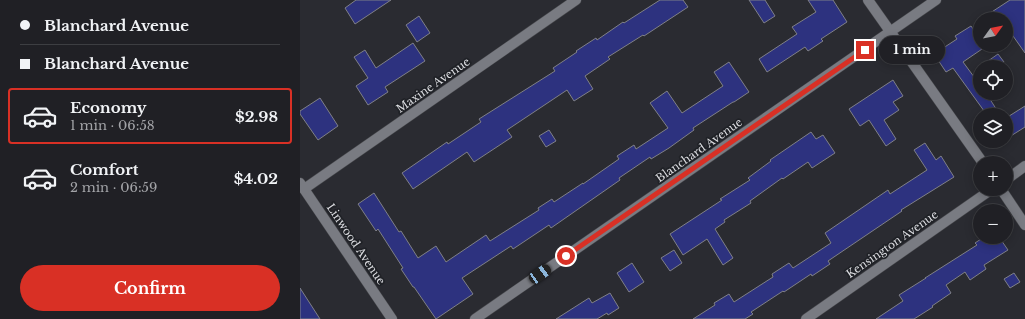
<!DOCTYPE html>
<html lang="en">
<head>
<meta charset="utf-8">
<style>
  :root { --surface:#202025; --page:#28282d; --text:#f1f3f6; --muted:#a2a3a7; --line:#3d3e42; --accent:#d93025 }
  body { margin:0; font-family:"Libre Baskerville",serif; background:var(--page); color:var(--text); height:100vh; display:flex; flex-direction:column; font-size:15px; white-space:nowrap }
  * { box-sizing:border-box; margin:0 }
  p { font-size:13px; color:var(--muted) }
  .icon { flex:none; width:22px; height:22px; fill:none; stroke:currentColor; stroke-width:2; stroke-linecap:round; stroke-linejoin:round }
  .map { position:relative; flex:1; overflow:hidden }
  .sheet { display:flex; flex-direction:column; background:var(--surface); width:300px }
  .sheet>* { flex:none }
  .banner { display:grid; align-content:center; height:88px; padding:0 20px; background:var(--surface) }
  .needle { width:26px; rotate:57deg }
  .fabs { position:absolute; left:673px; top:12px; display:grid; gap:8px }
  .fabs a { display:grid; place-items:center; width:40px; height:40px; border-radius:50%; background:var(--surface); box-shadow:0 2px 10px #0003,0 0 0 1px var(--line); font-size:20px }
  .end { position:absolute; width:18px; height:18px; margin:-9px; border:5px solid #d93025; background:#fff; box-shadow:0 0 0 2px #fff }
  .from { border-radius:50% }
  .bubble { position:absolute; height:28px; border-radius:14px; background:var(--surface); box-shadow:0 2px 10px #0003,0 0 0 1px var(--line); font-size:13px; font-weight:700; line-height:28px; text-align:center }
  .car { position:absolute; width:12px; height:24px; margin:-12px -6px; border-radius:5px; box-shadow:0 0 3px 1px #0007; background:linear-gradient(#222 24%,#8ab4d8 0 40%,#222 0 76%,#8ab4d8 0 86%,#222 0) }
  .banner b { display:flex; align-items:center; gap:14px; height:38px; font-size:15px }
  .banner b+b { border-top:1px solid var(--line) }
  .banner i { width:10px; height:10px; background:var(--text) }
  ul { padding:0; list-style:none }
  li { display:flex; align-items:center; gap:12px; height:56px; margin:0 8px 6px; padding:0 12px; border:2px solid transparent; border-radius:4px }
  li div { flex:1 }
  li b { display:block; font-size:15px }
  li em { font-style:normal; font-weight:700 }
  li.on { border-color:var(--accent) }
  li>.icon { width:36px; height:36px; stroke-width:1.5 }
  .action { display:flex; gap:8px; margin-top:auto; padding:8px 20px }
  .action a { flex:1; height:46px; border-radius:24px; background:var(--accent); color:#fff; font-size:16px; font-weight:700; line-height:46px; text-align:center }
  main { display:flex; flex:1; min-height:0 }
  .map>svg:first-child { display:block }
</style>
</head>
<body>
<main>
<section class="sheet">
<div class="banner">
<b><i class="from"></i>Blanchard Avenue</b>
<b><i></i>Blanchard Avenue</b>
</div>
<ul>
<li class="on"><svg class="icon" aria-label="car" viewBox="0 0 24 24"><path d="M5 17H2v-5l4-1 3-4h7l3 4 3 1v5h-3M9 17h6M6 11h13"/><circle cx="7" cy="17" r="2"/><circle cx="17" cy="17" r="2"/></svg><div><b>Economy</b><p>1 min · 06:58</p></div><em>$2.98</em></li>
<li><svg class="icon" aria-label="car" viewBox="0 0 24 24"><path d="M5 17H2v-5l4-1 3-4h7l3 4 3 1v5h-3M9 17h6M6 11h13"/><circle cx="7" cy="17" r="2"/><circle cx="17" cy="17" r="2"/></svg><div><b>Comfort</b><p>2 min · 06:59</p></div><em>$4.02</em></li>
</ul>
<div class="action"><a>Confirm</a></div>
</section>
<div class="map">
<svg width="725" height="319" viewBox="0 0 725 319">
  <rect width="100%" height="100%" fill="#2a2b31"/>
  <g fill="#2d327f" stroke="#7f8087">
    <path d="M56 0H91L55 24 45 8Z"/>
    <path d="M360 0H383L388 7 344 36 343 35 308 57 310 59 285 76 293 89 274 101 267 90 207 130 212 137 174 162 167 152 113 189 102 173 147 142 148 144 181 122 179 119 255 71 253 68 277 52 276 51 296 38 297 40 323 22 324 23Z"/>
    <path d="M449 0H465L475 16 464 23Z"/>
    <path d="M508 0H533L547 22 521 39 523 41 508 51 505 47 467 72 459 59 497 34 492 27 516 12Z"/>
    <path d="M710 0H725V53L706 26V19H681Z"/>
    <path d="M119 16 130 33 117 42 106 25Z"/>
    <path d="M671 26 680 39V45H684L685 47 663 62 680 85V93H686L700 115H687L653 68 646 72 634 54 657 39 655 36Z"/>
    <path d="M113 43 125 61 85 87 88 92 68 105 56 86 68 78 54 57 65 50 76 68Z"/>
    <path d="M698 54 704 62 698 67H693L688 61Z"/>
    <path d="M429 62 449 92 434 102H433L393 128 394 130 369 148 351 159 350 157 319 178 320 180 251 228 249 225 213 249 211 246 162 278 173 294 136 319 114 287H113L101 269 103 268 78 229 76 231 58 204 74 193 99 232 101 231 118 258 136 246 146 262 186 235 190 241 239 210 238 208 252 199 254 202 283 183V184L319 159 317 156 334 145 336 149 368 128 350 103 367 91 382 113 423 86 414 72Z"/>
    <path d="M593 80 603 96 593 102 599 110 584 120 596 139 586 146 569 120 560 126 549 109Z"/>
    <path d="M20 98 38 126 18 140 0 114V111Z"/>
    <path d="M725 106V127L706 139V118Z"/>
    <path d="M249 130 256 141 246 147 239 136Z"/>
    <path d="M511 132 516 139 523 135 535 153 512 168 508 162 483 179 482 178 450 201 451 203 424 220 425 222 415 229 433 258 423 265 407 239 383 255 370 234 422 200 420 199 450 180 448 178 471 161 470 160Z"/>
    <path d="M625 143 636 160 641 156 654 177 601 210 602 211 528 261 530 264 512 276 511 274 484 292 483 291 451 312 453 314 445 319H393L415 305 414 303 429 294 434 302 473 277 472 274 489 263 493 268 531 243 525 233 588 190 590 194 627 170 614 150Z"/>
    <path d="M684 237H699L708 250 684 265 686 269 670 280 665 272 646 285 651 293 632 306 633 307 614 319H576L603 301 599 295 626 278H625L677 245 675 243Z"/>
    <path d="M374 250 382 263 370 271 361 258Z"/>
    <path d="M332 263 344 282 329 292 317 273Z"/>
    <path d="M714 273 720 282 710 288 704 279Z"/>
    <path d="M0 288 20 319H0Z"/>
    <path d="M310 293 319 308 308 315 307 313 297 319H256L289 298 292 303Z"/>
  </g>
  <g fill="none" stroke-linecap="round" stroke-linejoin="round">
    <defs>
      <g id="minor">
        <path d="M568 0 683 163"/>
        <path d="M706 180 725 166"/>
        <path d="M0 183 92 319"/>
        <path d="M4 189 276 0"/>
        <path d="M701 189 725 225"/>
        <path d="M175 319 636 0"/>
        <path d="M506 319 692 189"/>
      </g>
    </defs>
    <use href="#minor" stroke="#48494d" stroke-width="11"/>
    <use href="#minor" stroke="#797b82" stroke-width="10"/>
  </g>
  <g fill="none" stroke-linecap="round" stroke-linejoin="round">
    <path stroke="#d93025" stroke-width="5" d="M266 256 565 50"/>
  </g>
  <g text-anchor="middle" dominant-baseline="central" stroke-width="3.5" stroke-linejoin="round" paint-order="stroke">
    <g font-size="11" fill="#dddee2" stroke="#202227">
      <text transform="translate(133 85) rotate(-35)">Maxine Avenue</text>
      <text transform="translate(399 150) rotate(-35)">Blanchard Avenue</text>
      <text transform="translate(56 244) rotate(56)">Linwood Avenue</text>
      <text transform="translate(592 244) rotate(-35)">Kensington Avenue</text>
    </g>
  </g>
</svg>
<div class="fabs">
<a><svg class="needle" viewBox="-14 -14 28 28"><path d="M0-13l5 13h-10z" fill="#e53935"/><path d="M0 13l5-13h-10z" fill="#a2a3a7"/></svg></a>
<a><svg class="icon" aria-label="locate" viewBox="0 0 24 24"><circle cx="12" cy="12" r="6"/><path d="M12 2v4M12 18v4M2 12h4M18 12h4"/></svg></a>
<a><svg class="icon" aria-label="layers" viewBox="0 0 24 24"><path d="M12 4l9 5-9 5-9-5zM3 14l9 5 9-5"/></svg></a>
<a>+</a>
<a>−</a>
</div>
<i class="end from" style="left:266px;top:256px"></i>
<i class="end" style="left:565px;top:50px"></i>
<div class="bubble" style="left:579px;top:36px;width:66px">1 min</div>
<i class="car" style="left:240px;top:274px;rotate:55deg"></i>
</div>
</main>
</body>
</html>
